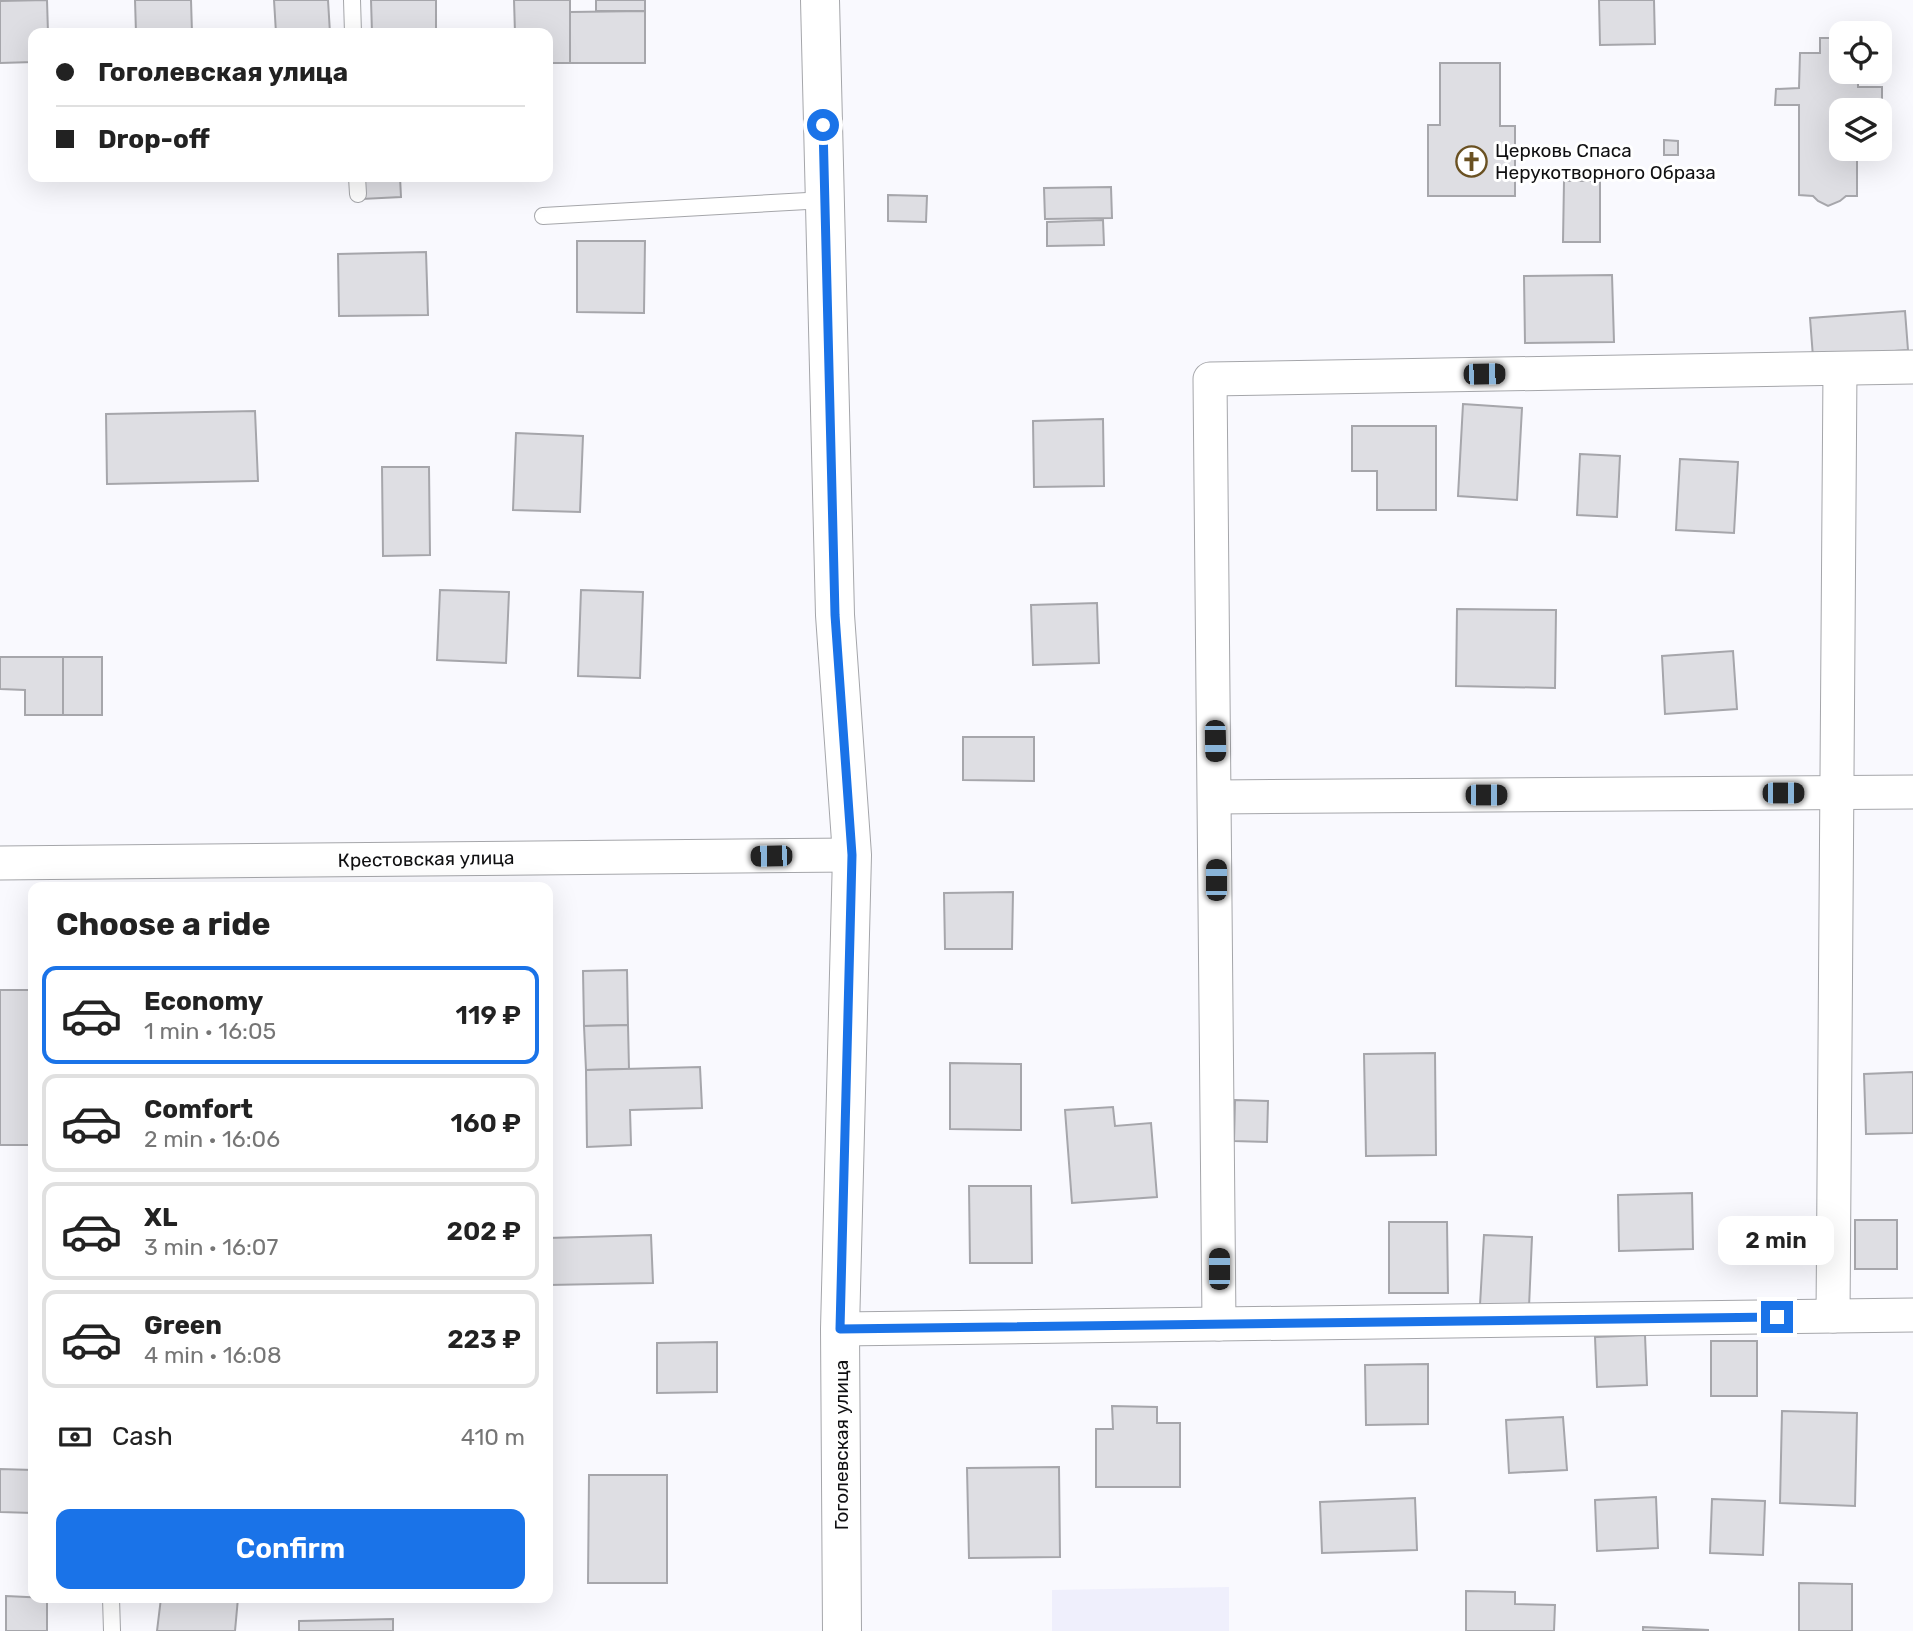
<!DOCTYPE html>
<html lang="en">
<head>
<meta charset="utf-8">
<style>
  :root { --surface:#fff; --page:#f6f6f6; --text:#222; --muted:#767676; --line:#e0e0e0; --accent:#1a73e8 }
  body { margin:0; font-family:Rubik,sans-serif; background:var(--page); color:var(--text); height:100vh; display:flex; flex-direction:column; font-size:26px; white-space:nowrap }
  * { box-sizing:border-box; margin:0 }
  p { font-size:23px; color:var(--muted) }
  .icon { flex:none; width:38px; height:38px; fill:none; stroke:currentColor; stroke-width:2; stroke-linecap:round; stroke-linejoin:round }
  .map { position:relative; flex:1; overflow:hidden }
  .sheet { position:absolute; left:28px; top:882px; width:525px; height:721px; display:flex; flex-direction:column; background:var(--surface); border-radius:14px; box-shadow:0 7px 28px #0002 }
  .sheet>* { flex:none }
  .banner { position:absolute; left:28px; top:28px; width:525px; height:154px; border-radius:14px; box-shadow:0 7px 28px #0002; display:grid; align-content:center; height:154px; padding:0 28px; background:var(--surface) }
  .fabs { position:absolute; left:1829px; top:21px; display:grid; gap:14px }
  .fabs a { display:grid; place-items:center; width:63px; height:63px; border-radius:14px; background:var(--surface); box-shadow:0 7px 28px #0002; font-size:35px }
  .end { position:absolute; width:32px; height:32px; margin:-16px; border:9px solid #1a73e8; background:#fff; box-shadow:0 0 0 4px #fff }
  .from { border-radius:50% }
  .bubble { position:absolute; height:49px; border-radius:14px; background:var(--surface); box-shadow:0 7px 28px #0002; font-size:23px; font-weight:600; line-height:49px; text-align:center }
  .car { position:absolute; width:21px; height:42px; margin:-21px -10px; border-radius:9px; box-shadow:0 0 5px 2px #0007; background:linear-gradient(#222 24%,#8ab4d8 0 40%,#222 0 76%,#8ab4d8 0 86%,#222 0) }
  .banner b { display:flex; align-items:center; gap:24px; height:66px; font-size:26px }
  .banner b+b { border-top:2px solid var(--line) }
  .banner i { width:18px; height:18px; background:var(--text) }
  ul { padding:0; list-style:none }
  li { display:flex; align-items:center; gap:21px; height:98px; margin:0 14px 10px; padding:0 14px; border:4px solid var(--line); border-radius:14px }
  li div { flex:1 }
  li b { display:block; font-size:26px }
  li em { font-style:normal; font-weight:600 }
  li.on { border-color:var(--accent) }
  li>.icon { width:63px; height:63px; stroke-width:1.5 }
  h2 { padding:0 28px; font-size:32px; line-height:84px }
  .pay { display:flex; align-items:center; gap:18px; height:77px; padding:0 28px; font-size:26px }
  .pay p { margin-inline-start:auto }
  .cta { display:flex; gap:14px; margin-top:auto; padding:14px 28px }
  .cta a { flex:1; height:80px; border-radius:14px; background:var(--accent); color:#fff; font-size:28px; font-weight:600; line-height:80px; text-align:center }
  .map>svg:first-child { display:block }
</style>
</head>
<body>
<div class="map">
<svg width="1913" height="1631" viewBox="0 0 1913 1631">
  <rect width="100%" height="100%" fill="#f9f9fe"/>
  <path fill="#efeffc" d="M1229 1587V1631H1052V1590Z"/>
  <g fill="#dedee3" stroke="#a6a6ab" stroke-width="2">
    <path d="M47 0 48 33H33V62L0 63V1Z"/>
    <path d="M135 0H191L192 33H136Z"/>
    <path d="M274 0H328L330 33H276Z"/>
    <path d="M371 0H436V33H372Z"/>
    <path d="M514 0H570V63H548V33H515Z"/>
    <rect x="596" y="0" width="49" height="11"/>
    <path d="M1599 0H1654L1655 44 1600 45Z"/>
    <path d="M645 11V63H570V12Z"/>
    <path d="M1820 38H1838V53H1841V72H1858V87H1882V102H1858L1857 110H1841V149H1868V156H1857V196H1846L1840 201 1828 206 1818 201 1813 196 1799 195V105H1775L1776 89 1799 88 1800 53H1820Z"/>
    <path d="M1440 63H1500V126H1515V196H1428V125H1440Z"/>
    <path d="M1664 140 1678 141V155H1664Z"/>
    <path d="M361 177H400L401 197 362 199Z"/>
    <path d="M1564 181H1600V242H1563Z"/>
    <path d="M1111 187 1112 218 1045 219 1044 188Z"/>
    <path d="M888 195 927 196 926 222 888 221Z"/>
    <path d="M1103 220 1104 245 1047 246V222Z"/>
    <path d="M577 241H645L644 313 577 312Z"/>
    <path d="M426 252 428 315 339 316 338 254Z"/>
    <path d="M1612 275 1614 342 1525 343 1524 276Z"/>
    <path d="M1905 311 1908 350 1813 357 1810 318Z"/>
    <path d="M1463 404 1522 408 1517 500 1458 496Z"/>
    <path d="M255 411 258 481 107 484 106 414Z"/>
    <path d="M1103 419 1104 486 1034 487 1033 421Z"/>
    <path d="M1352 426H1436V510H1377V471H1352Z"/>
    <path d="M516 433 583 436 580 512 513 510Z"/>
    <path d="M1580 454 1620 456 1617 517 1577 515Z"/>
    <path d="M1680 459 1738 462 1734 533 1676 530Z"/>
    <path d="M382 467H429L430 555 383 556Z"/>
    <path d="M440 590 509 592 506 663 437 660Z"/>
    <path d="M581 590 643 592 640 678 578 676Z"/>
    <path d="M1097 603 1099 663 1033 665 1031 605Z"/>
    <path d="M1457 609 1556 610 1555 688 1456 686Z"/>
    <path d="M1733 651 1737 709 1665 714 1662 656Z"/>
    <path d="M0 657H63V715H25V690L0 689Z"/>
    <rect x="63" y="657" width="39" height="58"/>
    <path d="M963 737H1034V781L963 780Z"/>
    <path d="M1013 892 1012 949H945L944 893Z"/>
    <path d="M627 970 628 1025 584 1026 583 971Z"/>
    <rect x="0" y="990" width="33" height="155"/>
    <path d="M628 1025 629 1069 586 1070 584 1026Z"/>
    <path d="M1435 1053 1436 1155 1366 1156 1364 1054Z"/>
    <path d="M950 1063 1021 1064V1130L950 1129Z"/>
    <path d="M700 1067 702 1108 630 1110 631 1145 587 1147 586 1070Z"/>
    <path d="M1913 1072V1133L1866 1134 1864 1074Z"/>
    <path d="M1235 1100 1268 1101 1267 1142 1234 1141Z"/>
    <path d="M1113 1107 1115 1126 1151 1123 1157 1197 1072 1203 1065 1110Z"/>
    <path d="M969 1186H1031L1032 1263H970Z"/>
    <path d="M1692 1193 1693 1249 1619 1251 1618 1195Z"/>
    <rect x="1855" y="1220" width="42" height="49"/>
    <path d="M1389 1222H1447L1448 1293H1389Z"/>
    <path d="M651 1235 653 1283 548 1285V1238Z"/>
    <path d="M1484 1235 1532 1237 1529 1307 1480 1305Z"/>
    <path d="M1645 1335 1647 1385 1597 1387 1595 1337Z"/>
    <rect x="1711" y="1341" width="46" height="55"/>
    <path d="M717 1342V1392L657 1393V1343Z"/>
    <path d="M1428 1364V1424L1366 1425 1365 1365Z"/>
    <path d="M1112 1406 1157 1407V1423H1180V1487H1096V1429H1113Z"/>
    <path d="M1782 1411 1857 1413 1855 1506 1780 1503Z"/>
    <path d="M1563 1417 1567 1470 1509 1473 1506 1420Z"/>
    <path d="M1059 1467 1060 1557 969 1558 967 1468Z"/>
    <path d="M0 1469 33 1470V1513L0 1512Z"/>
    <path d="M589 1475H667V1583H588Z"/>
    <path d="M1656 1497 1658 1548 1597 1551 1595 1500Z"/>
    <path d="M1415 1498 1417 1550 1322 1553 1320 1502Z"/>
    <path d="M1712 1499 1765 1501 1763 1555 1710 1553Z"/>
    <path d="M1799 1583 1852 1584V1631H1799Z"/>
    <path d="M1466 1591 1515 1592V1604L1555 1605 1554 1631H1466Z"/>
    <path d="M6 1596 47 1598V1631H6Z"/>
    <path d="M161 1598H238L235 1631H157Z"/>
    <path d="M393 1619V1631H299V1621Z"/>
    <path d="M1643 1627 1708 1630V1631H1643Z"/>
  </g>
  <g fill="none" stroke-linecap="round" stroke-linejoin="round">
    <defs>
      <g id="lane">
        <path d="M352 0 353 33"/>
        <path d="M357 177 358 194"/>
        <path d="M543 216 825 200"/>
        <path d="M111 1598 112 1631"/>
      </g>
      <g id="street">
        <path d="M1216 797 1913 792"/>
        <path d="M0 863 852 855"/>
        <path d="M1833 1316 1840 369"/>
        <path d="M1219 1324 1210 379 1913 367"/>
        <path d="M840 1329 1913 1315"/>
      </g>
      <path id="secondary" d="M820 0 835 615 852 855 840 1329 842 1631"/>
    </defs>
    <use href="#lane" stroke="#a5a6aa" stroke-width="18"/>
    <use href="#street" stroke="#a5a6aa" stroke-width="35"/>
    <use href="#secondary" stroke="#a5a6aa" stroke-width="40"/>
    <use href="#lane" stroke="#fff" stroke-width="16"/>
    <use href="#street" stroke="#fff" stroke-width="33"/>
    <use href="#secondary" stroke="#fff" stroke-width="38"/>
  </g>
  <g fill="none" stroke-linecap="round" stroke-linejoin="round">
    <path stroke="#1a73e8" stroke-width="9" d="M823 125 835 615 852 855 840 1329 1777 1317"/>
  </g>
  <defs>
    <symbol id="church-ring" viewBox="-11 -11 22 22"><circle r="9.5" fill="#fff" stroke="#6a5122" stroke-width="1.5"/><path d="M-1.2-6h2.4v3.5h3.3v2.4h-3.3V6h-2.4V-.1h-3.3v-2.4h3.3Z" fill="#6a5122"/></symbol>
  </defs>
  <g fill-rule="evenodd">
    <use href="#church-ring" x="1454" y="144" width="35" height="35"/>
  </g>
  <g text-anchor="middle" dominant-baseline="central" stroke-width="6" stroke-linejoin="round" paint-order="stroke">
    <g font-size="19" fill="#101012" stroke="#fff" text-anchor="start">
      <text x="1495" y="150">Церковь Спаса<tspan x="1495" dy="22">Нерукотворного Образа</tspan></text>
    </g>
    <g font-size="19" fill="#101012" stroke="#fff">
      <text transform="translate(426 859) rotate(-1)">Крестовская улица</text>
      <text transform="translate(841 1445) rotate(-90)">Гоголевская улица</text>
    </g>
  </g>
</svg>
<div class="fabs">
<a><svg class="icon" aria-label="locate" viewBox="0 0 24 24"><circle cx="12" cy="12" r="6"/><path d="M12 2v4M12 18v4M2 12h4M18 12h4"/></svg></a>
<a><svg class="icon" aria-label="layers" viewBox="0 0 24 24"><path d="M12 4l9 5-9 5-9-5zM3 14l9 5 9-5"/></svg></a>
</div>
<i class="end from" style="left:823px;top:125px"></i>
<i class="end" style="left:1777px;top:1317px"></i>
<div class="bubble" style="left:1718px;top:1216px;width:116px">2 min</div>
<i class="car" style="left:1484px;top:374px;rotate:89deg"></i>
<i class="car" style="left:1215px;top:741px;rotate:179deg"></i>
<i class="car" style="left:1783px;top:793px;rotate:90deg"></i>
<i class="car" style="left:1486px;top:795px;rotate:90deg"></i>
<i class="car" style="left:771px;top:856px;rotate:269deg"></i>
<i class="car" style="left:1216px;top:880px;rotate:0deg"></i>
<i class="car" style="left:1219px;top:1269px;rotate:0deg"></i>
<div class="banner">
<b><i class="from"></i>Гоголевская улица</b>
<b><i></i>Drop-off</b>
</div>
<section class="sheet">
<h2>Choose a ride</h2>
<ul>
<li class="on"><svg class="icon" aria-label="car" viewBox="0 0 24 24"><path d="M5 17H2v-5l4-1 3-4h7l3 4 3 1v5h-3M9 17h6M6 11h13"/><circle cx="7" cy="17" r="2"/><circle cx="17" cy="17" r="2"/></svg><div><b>Economy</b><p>1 min · 16:05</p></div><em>119 ₽</em></li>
<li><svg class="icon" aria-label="car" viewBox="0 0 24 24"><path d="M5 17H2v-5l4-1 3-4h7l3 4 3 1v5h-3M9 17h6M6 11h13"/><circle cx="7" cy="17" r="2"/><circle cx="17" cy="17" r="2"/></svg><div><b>Comfort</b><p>2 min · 16:06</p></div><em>160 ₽</em></li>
<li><svg class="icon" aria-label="car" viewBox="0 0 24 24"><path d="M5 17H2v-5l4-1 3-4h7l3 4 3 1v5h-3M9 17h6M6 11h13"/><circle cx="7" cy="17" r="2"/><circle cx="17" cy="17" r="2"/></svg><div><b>XL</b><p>3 min · 16:07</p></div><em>202 ₽</em></li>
<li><svg class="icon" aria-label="car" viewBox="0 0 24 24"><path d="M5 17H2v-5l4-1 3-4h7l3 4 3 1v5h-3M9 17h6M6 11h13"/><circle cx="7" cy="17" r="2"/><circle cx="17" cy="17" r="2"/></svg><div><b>Green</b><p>4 min · 16:08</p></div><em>223 ₽</em></li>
</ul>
<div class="pay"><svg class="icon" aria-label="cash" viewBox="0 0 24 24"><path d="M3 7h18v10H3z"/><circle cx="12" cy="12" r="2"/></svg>Cash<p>410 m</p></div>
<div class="cta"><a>Confirm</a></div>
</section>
</div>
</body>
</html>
